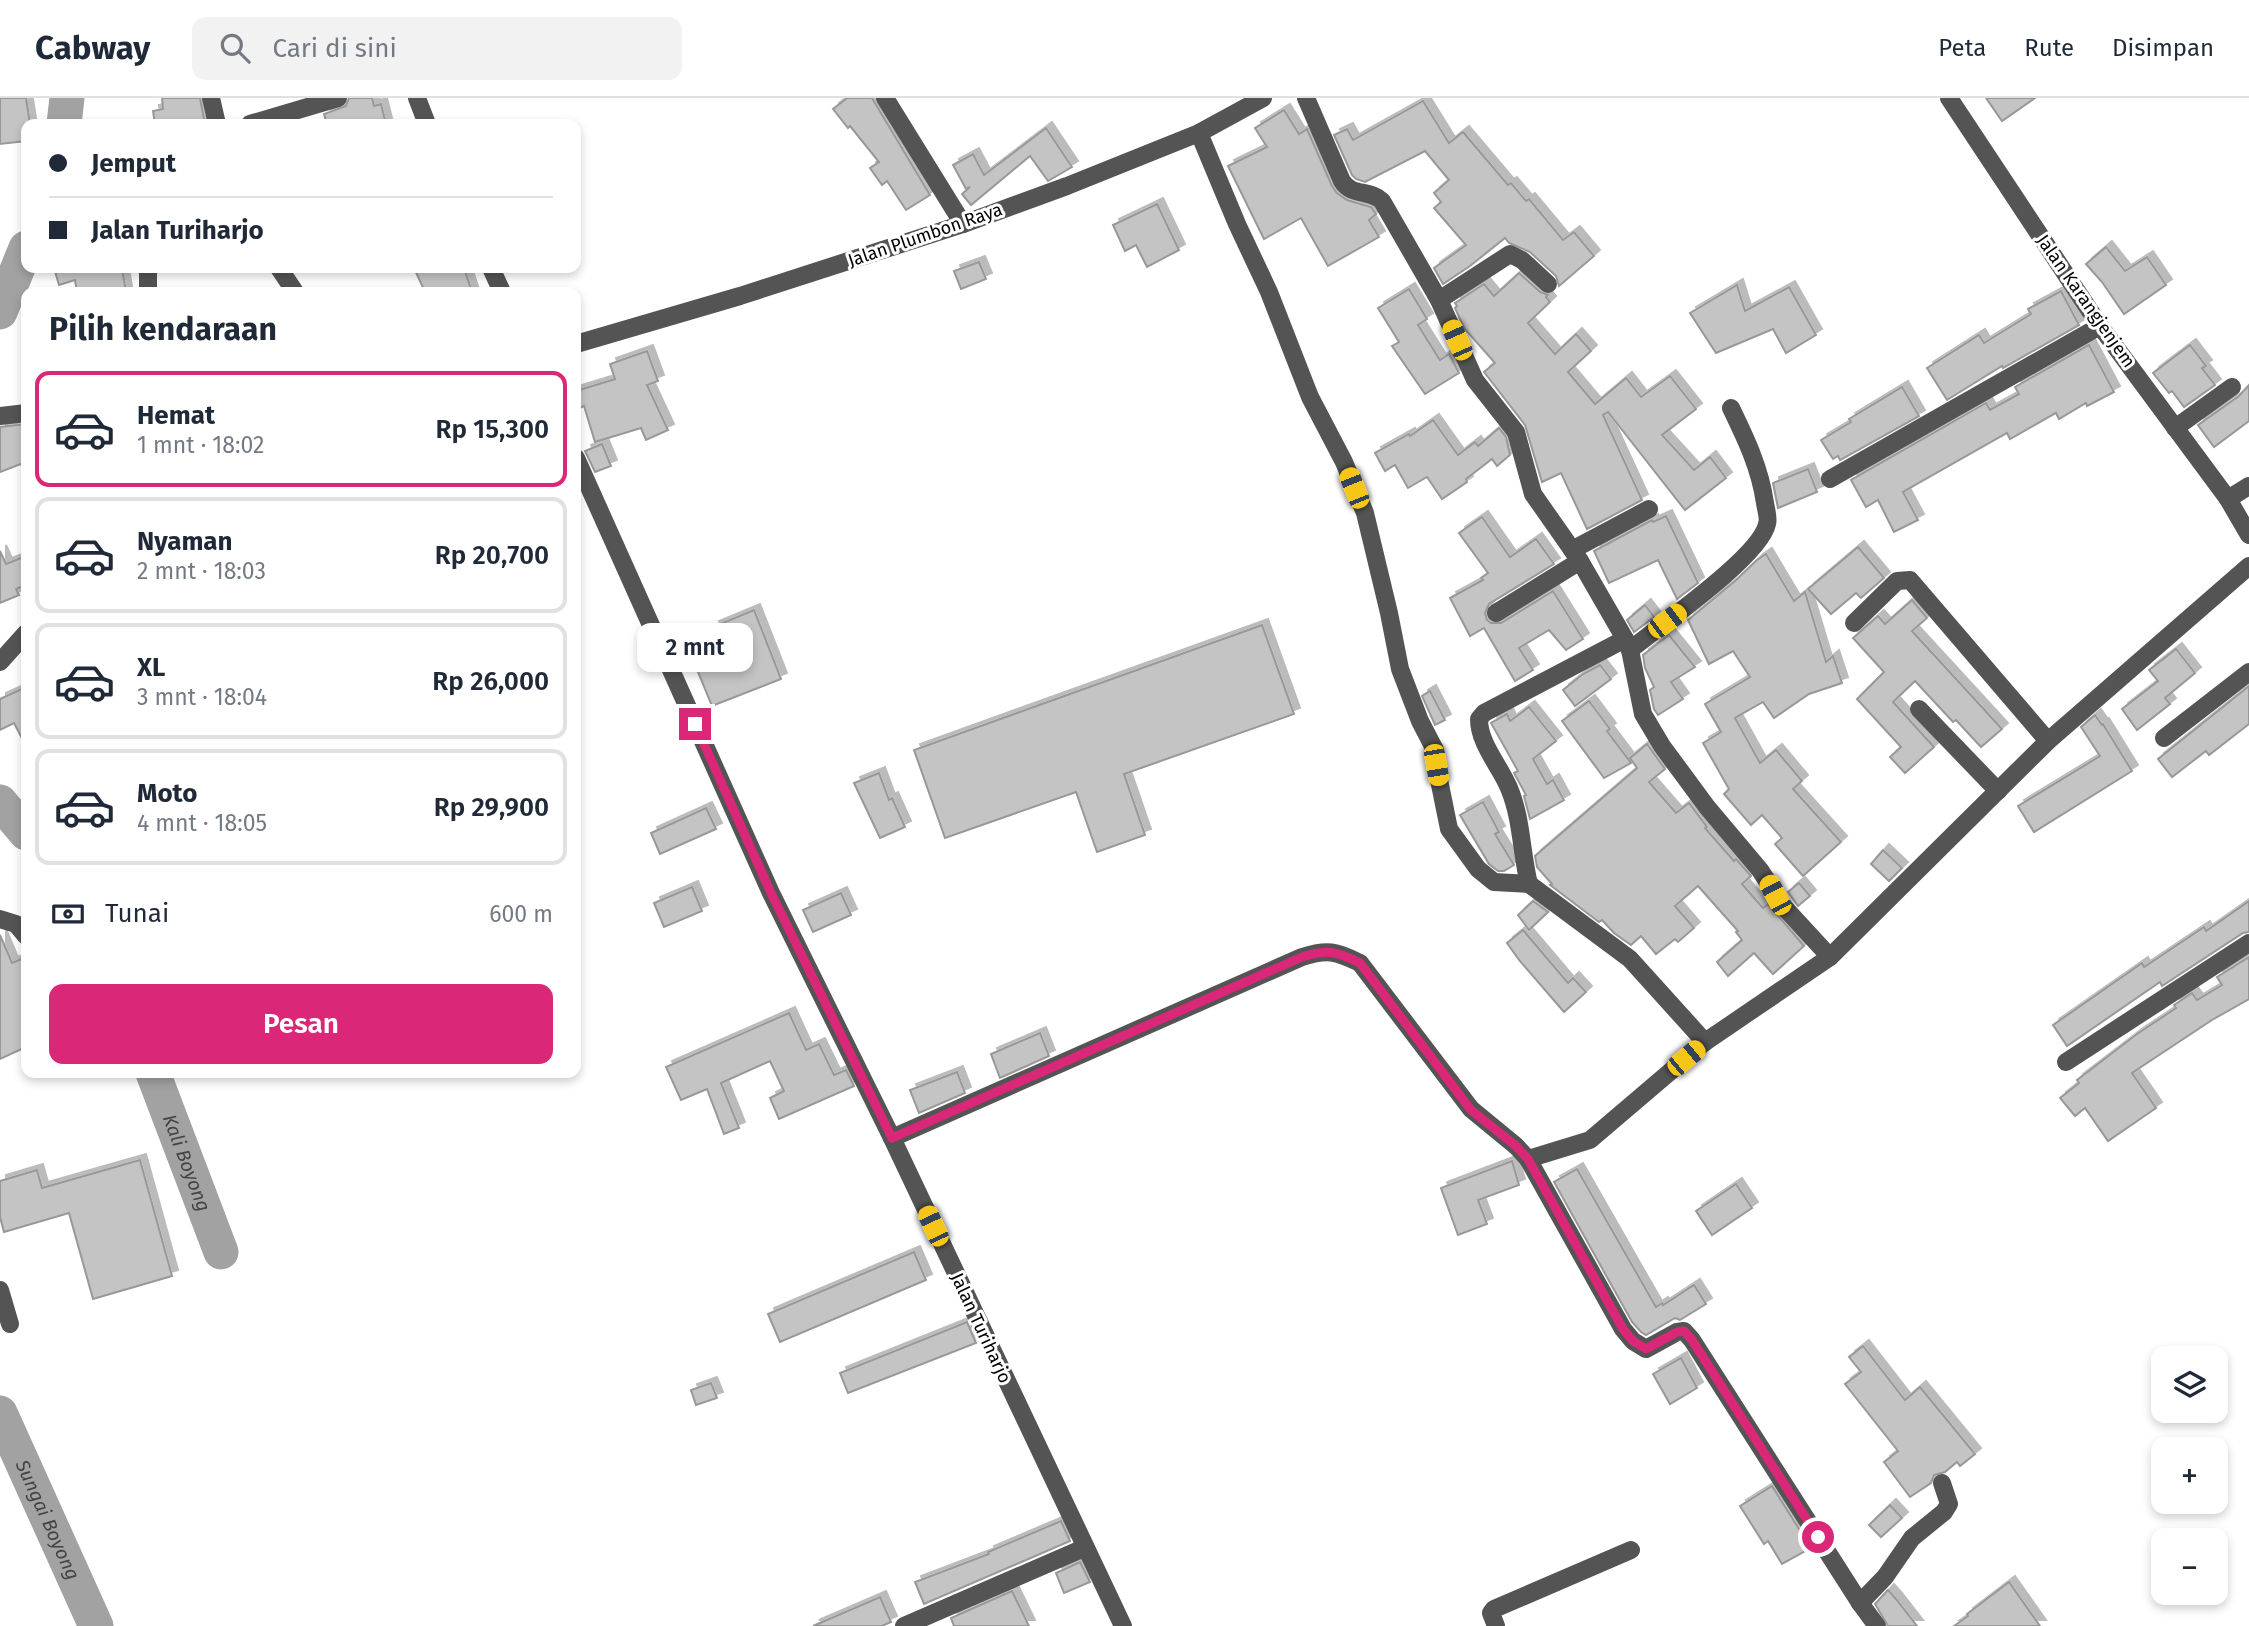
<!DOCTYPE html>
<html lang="id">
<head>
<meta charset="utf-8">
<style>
  :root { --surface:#fff; --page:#f2f2f3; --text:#1f2937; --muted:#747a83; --line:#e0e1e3; --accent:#db2777 }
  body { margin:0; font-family:"Fira Sans",sans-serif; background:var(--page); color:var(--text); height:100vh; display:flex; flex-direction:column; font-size:26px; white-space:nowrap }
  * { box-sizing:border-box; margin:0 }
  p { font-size:23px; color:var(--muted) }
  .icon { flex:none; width:38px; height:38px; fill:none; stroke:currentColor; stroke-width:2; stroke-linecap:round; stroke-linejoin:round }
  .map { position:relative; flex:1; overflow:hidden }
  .side { position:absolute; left:21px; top:189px; width:560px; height:791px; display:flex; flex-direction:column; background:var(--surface); border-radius:14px; box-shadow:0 4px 10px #0003 }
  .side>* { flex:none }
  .guide { position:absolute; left:21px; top:21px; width:560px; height:154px; border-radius:14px; box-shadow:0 4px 10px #0003; display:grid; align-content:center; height:154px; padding:0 28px; background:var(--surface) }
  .controls { position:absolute; left:2151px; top:1248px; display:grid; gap:14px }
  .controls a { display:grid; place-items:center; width:77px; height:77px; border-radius:14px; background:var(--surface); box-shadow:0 4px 10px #0003; font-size:35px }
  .end { position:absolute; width:32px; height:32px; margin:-16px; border:9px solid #db2777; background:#fff; box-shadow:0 0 0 4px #fff }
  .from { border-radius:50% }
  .bubble { position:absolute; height:49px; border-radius:14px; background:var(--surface); box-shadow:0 4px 10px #0003; font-size:23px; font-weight:600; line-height:49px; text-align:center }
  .car { position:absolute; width:21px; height:42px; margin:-21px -10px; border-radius:9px; box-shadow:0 0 5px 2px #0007; background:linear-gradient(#f5c518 24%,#345 0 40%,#f5c518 0 76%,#345 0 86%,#f5c518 0) }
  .guide b { display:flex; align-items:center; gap:24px; height:66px; font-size:26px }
  .guide b+b { border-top:2px solid var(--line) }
  .guide i { width:18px; height:18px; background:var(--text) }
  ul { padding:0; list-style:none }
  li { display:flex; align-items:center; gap:21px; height:116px; margin:0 14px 10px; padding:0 14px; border:4px solid var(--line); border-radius:14px }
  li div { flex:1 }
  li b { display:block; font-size:26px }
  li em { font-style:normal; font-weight:600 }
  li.on { border-color:var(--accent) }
  li>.icon { width:63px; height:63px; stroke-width:1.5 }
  h2 { padding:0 28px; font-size:32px; line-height:84px }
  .pay { display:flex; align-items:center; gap:18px; height:77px; padding:0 28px; font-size:26px }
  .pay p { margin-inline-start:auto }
  .cta { display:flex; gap:14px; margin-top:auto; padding:14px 28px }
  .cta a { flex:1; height:80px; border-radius:14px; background:var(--accent); color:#fff; font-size:28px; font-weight:600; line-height:80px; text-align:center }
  header { display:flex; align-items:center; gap:42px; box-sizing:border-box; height:98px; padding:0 35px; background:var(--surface); border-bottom:2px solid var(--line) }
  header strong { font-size:33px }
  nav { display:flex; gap:38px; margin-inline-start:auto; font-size:24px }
  .search { width:490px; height:63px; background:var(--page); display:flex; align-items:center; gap:18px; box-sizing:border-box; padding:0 24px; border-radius:14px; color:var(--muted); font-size:26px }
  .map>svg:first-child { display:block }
</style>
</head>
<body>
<header>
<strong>Cabway</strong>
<div class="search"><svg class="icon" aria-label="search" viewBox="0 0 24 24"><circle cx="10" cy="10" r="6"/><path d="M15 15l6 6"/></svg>Cari di sini</div>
<nav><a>Peta</a><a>Rute</a><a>Disimpan</a></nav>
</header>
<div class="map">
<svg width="2249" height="1528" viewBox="0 0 2249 1528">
  <defs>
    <filter id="shadow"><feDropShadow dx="6" dy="-6" stdDeviation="0" flood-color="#0004"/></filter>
  </defs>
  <rect width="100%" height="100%" fill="#fff"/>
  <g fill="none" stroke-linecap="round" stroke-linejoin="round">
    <g stroke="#a2a2a2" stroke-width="35">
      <path d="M64 26 67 0"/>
      <path d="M0 214 26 150"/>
      <path d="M0 704 26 735"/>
      <path id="s1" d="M153 975 221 1154"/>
      <path id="s2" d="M0 1315 96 1528"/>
    </g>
  </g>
  <g fill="#c4c4c4" stroke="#989898" stroke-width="2" filter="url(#shadow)">
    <path d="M0 0H26L30 26H26V43L0 46Z"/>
    <path d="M162 0H200L205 26H155L153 13 163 11Z"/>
    <path d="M349 0H372L374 8 381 6 386 26H327L324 16 346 8Z"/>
    <path d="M847 0H872L930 97 906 112 887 83 882 87 870 70 879 64 850 28 848 30 833 11Z"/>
    <path d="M1986 0H2035L2002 23Z"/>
    <path d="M1423 3 1449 45 1463 34 1508 87 1511 85 1526 103 1529 101 1563 142 1574 134 1594 158 1559 188 1556 178 1530 154 1509 145 1505 140 1470 168 1443 186 1434 170 1466 147 1434 110 1441 104 1434 95 1449 82 1425 53 1365 84 1356 81 1352 77 1334 37 1347 31 1353 42Z"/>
    <path d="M1284 12 1299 36 1307 31 1332 88 1337 95 1347 102 1371 109 1376 116 1369 122 1379 139 1328 168 1301 120 1264 141 1228 68 1267 49 1255 30Z"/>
    <path d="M1046 30 1072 69 1048 83 1030 58 971 107 962 96 970 89 966 91 953 67 973 56 984 77Z"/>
    <path d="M1157 106 1179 152 1147 169 1136 147 1125 153 1113 127Z"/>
    <path d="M2106 149 2125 173 2147 159 2166 187 2124 216 2102 184 2086 166Z"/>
    <path d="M979 164 986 181 961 191 954 173Z"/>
    <path d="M54 170H122L126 194H77L75 182 59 187Z"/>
    <path d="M414 170H464L472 194H425Z"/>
    <path d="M1519 175 1540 194 1548 197 1546 199 1550 204 1528 225 1555 256 1576 236 1591 253 1568 274 1595 306 1626 280 1641 299 1670 278 1696 311 1662 337 1694 372 1710 359 1726 380 1685 412 1608 314 1603 317 1642 402 1587 431 1561 375 1542 384 1525 327 1484 274 1495 265 1464 230 1455 210 1457 208 1455 205 1484 186 1494 198Z"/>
    <path d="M1737 187 1745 213 1789 189 1816 237 1786 255 1773 231 1716 255 1690 215Z"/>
    <path d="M1409 191 1427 221 1418 227 1440 262 1449 256 1459 275 1425 296 1392 248 1399 244 1378 210Z"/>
    <path d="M2061 193 2079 227 2003 270 2002 268 1947 302 1927 270 1979 237 1984 245 2031 216 2028 211Z"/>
    <path d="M2089 247 2114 294 2087 308 2086 305 2059 321 2056 315 2010 341 2007 335 1903 394 1918 422 1894 434 1878 402 1866 409 1851 382 1986 305 1990 312 2019 296 2015 289Z"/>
    <path d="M2190 247 2206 268 2202 270 2215 287 2184 309 2172 293 2169 295 2153 275Z"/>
    <path d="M647 253 658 283 647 287 668 332 646 342 641 330 595 344 584 308 576 312V293L615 281 610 266Z"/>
    <path d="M2249 287V323L2214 349 2198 327 2239 298Z"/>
    <path d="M1902 289 1919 318 1840 362 1838 358 1833 361 1821 342 1851 324 1849 321Z"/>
    <path d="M1433 322 1458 357 1475 344 1478 348 1499 330 1506 339 1510 357 1497 368 1492 361 1466 381 1467 384 1442 401 1427 379 1408 390 1395 367 1385 373 1375 355 1409 336 1410 338Z"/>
    <path d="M26 326V364L0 374V329Z"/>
    <path d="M602 346 611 368 595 374 585 353Z"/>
    <path d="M1808 371 1817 394 1778 410 1773 385Z"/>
    <path d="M1666 418 1698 485 1677 501 1658 462 1609 485 1594 453 1652 422 1653 424Z"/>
    <path d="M1482 419 1510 459 1536 441 1554 466 1489 506 1485 515 1487 522 1491 525H1501L1553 493 1583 541 1566 552 1549 532 1519 550 1533 572 1515 583 1484 530 1470 538 1450 500 1483 482 1481 480 1488 475 1459 435Z"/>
    <path d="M1858 449 1884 480 1861 500 1856 495 1831 516 1808 491Z"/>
    <path d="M0 453 6 466 26 458V487L16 491 19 497 0 505Z"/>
    <path d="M1766 456 1794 503 1805 494 1826 564 1833 558 1842 585 1809 596 1774 620 1763 604 1735 620 1760 665 1776 652 1802 683 1793 691 1841 744 1803 778 1775 746 1782 740 1762 717 1751 727 1724 696 1729 691 1703 645 1721 634 1705 606 1750 579 1733 553 1709 566 1688 522 1735 483 1757 462Z"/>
    <path d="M1912 502 1927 520 1912 533 2002 631 1981 649 1956 622 1953 624 1915 583 1893 604 1934 649 1905 675 1890 659 1901 649 1857 601 1884 574 1853 540 1878 518 1885 526Z"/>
    <path d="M1645 507 1654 519 1634 534 1627 522Z"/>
    <path d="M754 512 781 581 712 608 691 557 720 546 713 529Z"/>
    <path d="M1262 527 1294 616 1124 676 1145 737 1097 754 1076 694 945 740 914 652Z"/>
    <path d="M1669 537 1695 569 1671 584 1683 601 1658 617 1654 611 1650 592 1654 589 1645 570 1643 557Z"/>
    <path d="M2176 551 2195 575 2165 600 2170 606 2137 632 2122 611 2158 583 2149 572Z"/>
    <path d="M1600 567 1611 581 1575 608 1563 592 1583 576Z"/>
    <path d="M2249 588V626L2209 657 2206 653 2172 679 2158 661Z"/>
    <path d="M26 589V648L14 625 0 632V601Z"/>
    <path d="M1430 593 1445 622 1435 627 1422 598Z"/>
    <path d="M1589 603 1610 631 1607 633 1631 665 1604 680 1562 623Z"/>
    <path d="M1529 609 1556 643 1533 661 1547 686 1553 682 1564 702 1530 721 1524 698 1526 697 1514 675 1518 673 1491 625 1507 616 1510 623Z"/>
    <path d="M2095 617 2102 627 2103 626 2132 673 2034 734 2018 708 2100 658 2081 629Z"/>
    <path d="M1647 646 1665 671 1649 684 1676 715 1689 705 1707 729 1705 730 1734 763 1736 761 1751 778 1742 786 1763 810 1768 806 1804 848 1773 876 1754 855 1728 878 1717 864 1742 842 1736 834 1738 833 1698 788 1675 808 1694 830 1678 844 1675 841 1656 856 1641 838 1631 847 1614 835 1602 822 1599 824 1550 787 1552 786 1537 769 1535 758 1637 670 1630 660Z"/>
    <path d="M879 675 889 702 892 700 905 729 880 740 854 685Z"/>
    <path d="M1483 704 1499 734 1495 736 1514 767 1504 773H1498L1489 766 1460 717Z"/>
    <path d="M706 710 716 731 660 756 651 735Z"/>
    <path d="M1883 752 1902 770 1889 783 1871 766Z"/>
    <path d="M1799 785 1810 798 1798 808 1788 794Z"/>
    <path d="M692 789 702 813 664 829 654 805Z"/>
    <path d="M841 795 851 817 813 834 803 812Z"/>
    <path d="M1533 803 1548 814 1529 832 1518 817Z"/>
    <path d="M2249 803V834L2243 835 2162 888 2160 884 2067 948 2053 927 2142 865 2144 869 2204 829 2206 833Z"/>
    <path d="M1523 832 1568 885 1573 880 1586 894 1564 914 1519 862 1507 845Z"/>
    <path d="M0 837 12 865 21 861 26 872V949L0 961Z"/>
    <path d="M2249 859V901L2212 922 2132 975 2156 1010 2108 1043 2085 1010 2075 1018 2060 1000 2079 985 2077 982 2137 936 2176 910 2174 907 2192 895 2197 902 2222 887 2217 879Z"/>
    <path d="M789 915 806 952 819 946 834 977 846 972 854 988 779 1021 770 1000 784 993 770 963 721 985 739 1030 724 1036 707 991 681 1002 666 969Z"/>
    <path d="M1040 935 1049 958 1000 980 991 956Z"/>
    <path d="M957 974 965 995 919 1015 910 992Z"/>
    <path d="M140 1062 172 1178 93 1201 69 1115 4 1134 0 1119V1083L37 1072 42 1090Z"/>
    <path d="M1512 1063 1519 1087 1478 1102 1487 1126 1458 1137 1441 1090Z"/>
    <path d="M1577 1071 1656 1209 1662 1205 1663 1207 1694 1187 1706 1206 1680 1222 1675 1220 1646 1237 1641 1234 1632 1224 1554 1084Z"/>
    <path d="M1736 1086 1752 1110 1712 1137 1696 1113Z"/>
    <path d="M914 1154 926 1182 780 1244 768 1216Z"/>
    <path d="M967 1224 976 1245 848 1295 840 1275Z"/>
    <path d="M1863 1248 1905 1302 1920 1289 1975 1356 1960 1368 1957 1364 1945 1374 1934 1377 1931 1385 1910 1399 1884 1364 1898 1353 1845 1286 1861 1274 1849 1259Z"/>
    <path d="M1681 1260 1697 1290 1670 1306 1653 1276Z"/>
    <path d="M711 1285 717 1300 696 1307 691 1292Z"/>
    <path d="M1772 1388 1811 1450 1782 1466 1768 1443 1764 1446 1740 1408Z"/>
    <path d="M1890 1407 1902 1420 1881 1439 1869 1427Z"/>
    <path d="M1061 1423 1070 1443 924 1506 915 1484 989 1456 988 1454Z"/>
    <path d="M1080 1464 1090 1484 1064 1495 1056 1475Z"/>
    <path d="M2009 1484 2040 1528H1954L1968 1518 1967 1516Z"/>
    <path d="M1888 1492 1896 1501 1917 1528H1888L1875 1506Z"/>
    <path d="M1012 1493 1029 1528H954L951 1520Z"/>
    <path d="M880 1499 891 1524 882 1528H813Z"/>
  </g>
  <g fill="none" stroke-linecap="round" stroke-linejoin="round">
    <g stroke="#545454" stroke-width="18">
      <path d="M211 0 217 26"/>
      <path d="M417 0 427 26"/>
      <path d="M885 0 963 126"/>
      <path d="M1306 0 1342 83C1352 99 1370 91 1382 103L1439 202 1475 282 1516 334 1533 396 1580 463 1625 541 1630 552 1643 616 1662 648 1707 709 1760 772 1784 809 1830 859"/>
      <path d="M1949 0 2100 228 2228 401 2249 437"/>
      <path d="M250 26 338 0"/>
      <path d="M1199 35 1237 126 1269 194 1310 299 1344 364 1365 415 1389 515 1400 571 1420 623 1435 652 1436 667 1449 731 1478 771 1494 784 1529 786"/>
      <path d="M148 170V194"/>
      <path d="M279 170 295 194"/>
      <path d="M491 170 502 194"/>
      <path d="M1439 202 1510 156 1522 162 1548 186"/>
      <path d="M576 246 740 198 963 126 1067 88 1199 35 1263 0"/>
      <path d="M0 318 26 315"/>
      <path d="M2175 330 2232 289"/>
      <path d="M576 360 771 795 892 1040 1123 1528"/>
      <path d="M1830 381 2100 228"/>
      <path d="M2228 401 2249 388"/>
      <path d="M1572 452 1649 411"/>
      <path d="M1496 515 1580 463"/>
      <path d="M1854 525 1897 483 1910 482 2048 643"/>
      <path d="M1625 541 1484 615 1479 621C1479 646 1500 668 1509 690 1522 721 1521 754 1529 786L1630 861 1705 944"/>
      <path d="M1630 552C1659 528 1760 459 1767 426 1769 420 1766 412 1765 405 1760 370 1746 341 1731 310"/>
      <path d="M0 564 26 535"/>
      <path d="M1919 611 1998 693"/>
      <path d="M2164 640 2249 574"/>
      <path d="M0 821 16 826 26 838"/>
      <path d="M2066 964 2249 845"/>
      <path d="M892 1040 1302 859C1327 851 1336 853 1360 865L1471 1011 1516 1048 1528 1061 1623 1231 1633 1243 1646 1251 1677 1234 1684 1233 1692 1242 1860 1505 1877 1528"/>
      <path d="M1528 1061 1590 1042 1705 944 1830 859 2048 643 2249 468"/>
      <path d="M0 1192 10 1226"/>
      <path d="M1860 1505 1885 1479 1912 1440 1944 1414 1949 1406 1942 1385"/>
      <path d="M904 1528 1084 1450"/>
      <path d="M1496 1528 1491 1515 1494 1511 1631 1452"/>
    </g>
  </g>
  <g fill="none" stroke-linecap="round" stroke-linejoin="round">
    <path stroke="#db2777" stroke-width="9" d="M695 626 771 795 892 1040 1302 859C1327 851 1336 853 1360 865L1471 1012 1516 1048 1528 1061 1623 1231 1633 1243 1646 1251 1677 1234 1684 1233 1692 1242 1818 1439"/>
  </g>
  <g text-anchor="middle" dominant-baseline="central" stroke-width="6" stroke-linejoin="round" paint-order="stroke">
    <g font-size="18" fill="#000" stroke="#fff">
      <text transform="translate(925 137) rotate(-19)">Jalan Plumbon Raya</text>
      <text transform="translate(2086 203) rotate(55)">Jalan Karangjenjem</text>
      <text transform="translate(981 1230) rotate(65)">Jalan Turiharjo</text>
    </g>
    <g font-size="19" font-style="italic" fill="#434343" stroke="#fff">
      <text stroke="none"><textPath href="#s1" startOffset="96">Kali Boyong</textPath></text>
      <text stroke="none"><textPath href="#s2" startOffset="117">Sungai Boyong</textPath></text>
    </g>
  </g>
</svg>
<div class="controls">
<a><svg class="icon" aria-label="layers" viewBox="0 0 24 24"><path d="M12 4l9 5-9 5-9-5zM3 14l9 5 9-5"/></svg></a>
<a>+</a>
<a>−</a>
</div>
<i class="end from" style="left:1818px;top:1439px"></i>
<i class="end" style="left:695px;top:626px"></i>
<div class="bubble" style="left:637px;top:525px;width:116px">2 mnt</div>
<i class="car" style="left:1457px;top:242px;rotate:336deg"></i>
<i class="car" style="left:1354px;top:390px;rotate:338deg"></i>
<i class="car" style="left:1667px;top:523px;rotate:53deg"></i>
<i class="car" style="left:1436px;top:667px;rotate:170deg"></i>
<i class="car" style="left:1775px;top:797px;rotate:332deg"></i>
<i class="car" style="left:1686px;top:960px;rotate:50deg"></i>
<i class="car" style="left:933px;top:1128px;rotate:335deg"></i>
<div class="guide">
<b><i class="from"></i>Jemput</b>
<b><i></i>Jalan Turiharjo</b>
</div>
<section class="side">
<h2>Pilih kendaraan</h2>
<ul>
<li class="on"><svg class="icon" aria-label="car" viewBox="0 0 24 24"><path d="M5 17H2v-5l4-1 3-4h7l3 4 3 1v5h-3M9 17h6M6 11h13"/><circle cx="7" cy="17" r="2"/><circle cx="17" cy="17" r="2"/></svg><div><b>Hemat</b><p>1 mnt · 18:02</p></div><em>Rp 15,300</em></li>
<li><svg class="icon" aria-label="car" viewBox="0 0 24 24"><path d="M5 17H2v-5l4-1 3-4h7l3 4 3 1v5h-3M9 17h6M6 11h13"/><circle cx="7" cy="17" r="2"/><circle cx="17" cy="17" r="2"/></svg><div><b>Nyaman</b><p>2 mnt · 18:03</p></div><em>Rp 20,700</em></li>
<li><svg class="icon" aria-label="car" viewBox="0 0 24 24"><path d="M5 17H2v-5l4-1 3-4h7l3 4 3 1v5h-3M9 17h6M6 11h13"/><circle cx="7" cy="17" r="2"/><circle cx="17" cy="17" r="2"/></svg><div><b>XL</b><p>3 mnt · 18:04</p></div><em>Rp 26,000</em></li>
<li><svg class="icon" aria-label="car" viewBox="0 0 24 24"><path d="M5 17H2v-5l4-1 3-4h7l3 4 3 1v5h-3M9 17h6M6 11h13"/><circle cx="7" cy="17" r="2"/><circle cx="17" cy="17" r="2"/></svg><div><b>Moto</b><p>4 mnt · 18:05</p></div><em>Rp 29,900</em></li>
</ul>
<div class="pay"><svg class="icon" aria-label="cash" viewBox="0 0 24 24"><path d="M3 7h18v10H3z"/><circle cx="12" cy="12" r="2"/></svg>Tunai<p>600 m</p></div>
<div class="cta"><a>Pesan</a></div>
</section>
</div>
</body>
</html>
